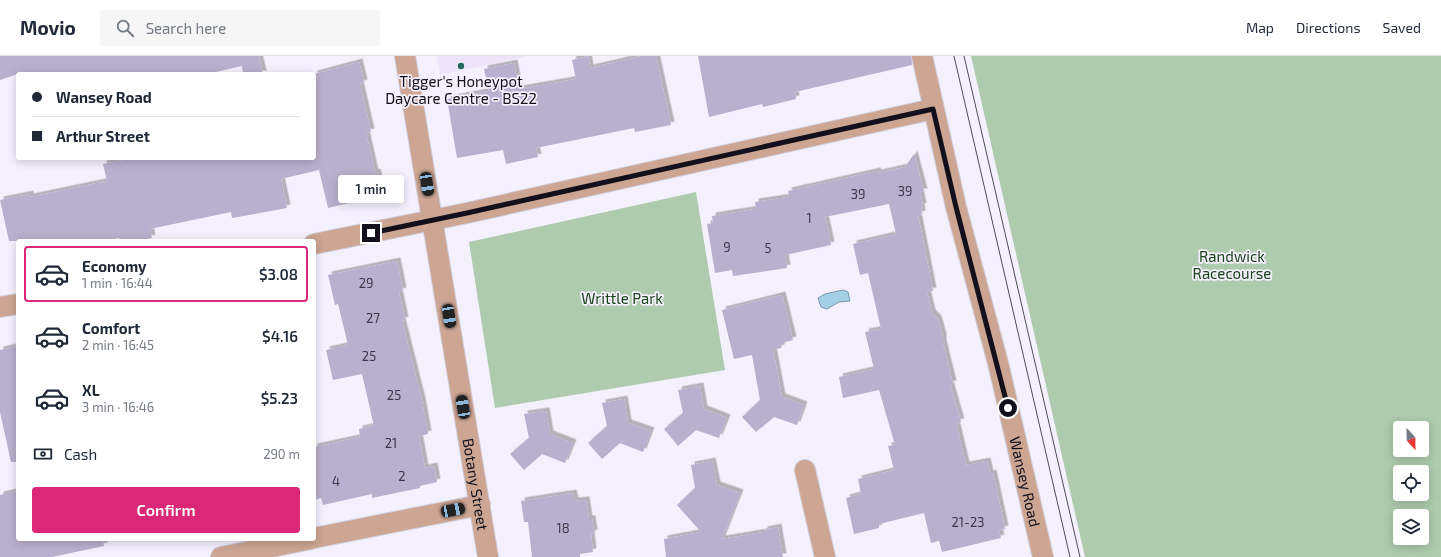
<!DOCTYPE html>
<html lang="en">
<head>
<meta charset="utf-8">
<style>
  :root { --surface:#fff; --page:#f6f6f7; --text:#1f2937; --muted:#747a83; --line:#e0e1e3; --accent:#db2777 }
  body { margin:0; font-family:"Exo 2",sans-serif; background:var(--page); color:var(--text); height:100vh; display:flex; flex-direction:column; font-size:15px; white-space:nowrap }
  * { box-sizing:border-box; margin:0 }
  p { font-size:13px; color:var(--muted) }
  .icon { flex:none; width:22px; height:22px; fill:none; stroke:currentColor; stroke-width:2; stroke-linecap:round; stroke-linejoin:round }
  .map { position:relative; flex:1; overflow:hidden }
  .panel { position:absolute; left:16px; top:183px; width:300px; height:302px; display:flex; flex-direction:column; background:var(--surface); border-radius:4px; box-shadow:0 2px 10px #0003 }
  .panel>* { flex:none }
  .top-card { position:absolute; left:16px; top:16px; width:300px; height:88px; border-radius:4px; box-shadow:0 2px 10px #0003; display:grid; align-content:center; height:88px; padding:0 16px; background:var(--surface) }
  .needle { width:26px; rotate:158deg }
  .fabs { position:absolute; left:1393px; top:365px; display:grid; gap:8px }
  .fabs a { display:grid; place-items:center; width:36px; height:36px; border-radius:4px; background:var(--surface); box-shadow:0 2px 10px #0003; font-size:20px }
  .end { position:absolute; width:18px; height:18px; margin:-9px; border:5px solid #13101b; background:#fff; box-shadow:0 0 0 2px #fff }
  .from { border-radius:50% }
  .bubble { position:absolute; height:28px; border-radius:4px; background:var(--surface); box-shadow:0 2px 10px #0003; font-size:13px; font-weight:600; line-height:28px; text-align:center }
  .car { position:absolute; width:12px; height:24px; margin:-12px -6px; border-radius:5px; box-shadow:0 0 3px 1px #0007; background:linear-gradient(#222 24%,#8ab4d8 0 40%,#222 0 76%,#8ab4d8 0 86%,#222 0) }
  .top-card b { display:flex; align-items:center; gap:14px; height:38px; font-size:15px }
  .top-card b+b { border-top:1px solid var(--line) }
  .top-card i { width:10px; height:10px; background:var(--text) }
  ul { padding:7px 0 0; list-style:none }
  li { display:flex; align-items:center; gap:12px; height:56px; margin:0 8px 6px; padding:0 8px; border:2px solid transparent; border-radius:4px }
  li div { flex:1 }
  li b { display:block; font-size:15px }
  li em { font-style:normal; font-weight:600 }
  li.on { border-color:var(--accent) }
  li>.icon { width:36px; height:36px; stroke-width:1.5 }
  .pay { display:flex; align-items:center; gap:10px; height:44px; padding:0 16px; font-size:15px }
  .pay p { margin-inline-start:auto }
  .action { display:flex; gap:8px; margin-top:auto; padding:8px 16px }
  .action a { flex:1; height:46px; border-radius:4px; background:var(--accent); color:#fff; font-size:16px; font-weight:600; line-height:46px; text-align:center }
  header { display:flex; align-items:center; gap:24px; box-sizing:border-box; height:56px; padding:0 20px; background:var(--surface); border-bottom:1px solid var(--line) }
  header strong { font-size:19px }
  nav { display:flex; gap:22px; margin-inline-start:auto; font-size:14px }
  .search { width:280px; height:36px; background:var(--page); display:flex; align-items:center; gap:10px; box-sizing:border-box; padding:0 14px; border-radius:4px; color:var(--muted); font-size:15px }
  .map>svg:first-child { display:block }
</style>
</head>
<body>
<header>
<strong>Movio</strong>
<div class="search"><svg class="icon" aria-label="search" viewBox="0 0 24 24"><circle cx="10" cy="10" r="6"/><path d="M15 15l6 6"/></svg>Search here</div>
<nav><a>Map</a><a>Directions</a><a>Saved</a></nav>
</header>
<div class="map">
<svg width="1441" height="501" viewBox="0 0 1441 501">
  <defs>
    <filter id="shadow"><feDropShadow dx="3.5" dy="-3.5" stdDeviation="0" flood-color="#0004"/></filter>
  </defs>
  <rect width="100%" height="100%" fill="#f4f0fd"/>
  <path fill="#eee4f9" d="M437 0H527L440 19Z"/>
  <g fill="#aecbad" fill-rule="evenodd">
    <path d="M971 0H1441V501H1085ZM1400 372H1422V394H1400ZM1400 416H1422V438H1400ZM1400 460H1422V482H1400Z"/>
    <path d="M696 136 725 314 495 352 469 186Z"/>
  </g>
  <path fill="#a3cfe7" stroke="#7896aa" d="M843 234 848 236 850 245 839 246 827 253 821 251 818 242 825 238Z"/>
  <g fill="#b9b0ce" filter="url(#shadow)">
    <path d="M0 0H259L263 18H243L242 10 207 18H18L0 24Z"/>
    <path d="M588 0 590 12 642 0H656L671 69 635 76 634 72 536 92 538 101 506 108 503 94 457 102 447 43 489 35 484 13 514 7 519 33 576 23 572 4Z"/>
    <path d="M698 0H911L912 9 795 36 796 43 763 51 762 48 709 61Z"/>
    <path d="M359 6 364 27 360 28 371 76 366 77 375 117 377 116 383 139 328 152 319 114 281 123 287 152 232 162 231 156 150 173 152 182 137 185H119V182L104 185H9L0 144 30 138V141L107 125 103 108 134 102H314V18Z"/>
    <path d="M914 98 924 136H920L923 150 921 151 922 158 918 159 933 235 927 236 932 257 938 263 943 281V287L953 328H950L961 366 956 367 966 409 987 405 990 418 993 417 1005 473 999 474 1001 482 942 496 939 485 931 487 924 457 879 468V472L854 478 846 442 861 438 858 423 894 414 888 390 895 389 879 334 843 342 839 321 874 313 865 276 881 273 868 217 860 219 853 188 896 178 889 148 825 161 831 189 785 199 787 212 733 220 732 214 715 217 707 168 713 167 712 160 756 153 755 146 789 141 788 135 877 115 878 117 905 111Z"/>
    <path d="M397 205 403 235 399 236 405 264 402 265 422 345 428 378 419 380 425 412 434 410 437 426 420 430V432L372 442V438L323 449 321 442 314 444V391L360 381 359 373 374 370 362 318 333 324 326 294 348 289 338 248 335 249 328 219Z"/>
    <path d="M782 239 793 284 782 287 781 292 773 294 782 341 804 349 797 369 774 361 756 376 742 361 760 344 752 299 734 303 722 254Z"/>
    <path d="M18 290V406H11L0 356V294Z"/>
    <path d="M700 330 704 353 727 362 719 382 696 374 678 390 664 373 683 357 678 334Z"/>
    <path d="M624 343 628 367 651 375 643 396 620 387 602 403 588 387 607 370 602 347Z"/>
    <path d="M546 355 550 378 573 387 565 407 542 398 524 414 510 398 529 382 524 358Z"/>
    <path d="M712 405 717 429 740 437 722 483 764 476V474L778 471 783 501H666L664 483 701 476 677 449 695 432 691 409Z"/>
    <path d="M18 435V483H103L104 490 52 501H0V439Z"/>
    <path d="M573 437 575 445 586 444 589 463H592L594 477 591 478 593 496 580 498V501H532L528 466H524L521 445Z"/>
  </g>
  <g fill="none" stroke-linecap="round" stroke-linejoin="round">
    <defs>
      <g id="minor">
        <path id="s1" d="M405 0 488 501"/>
        <path id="s2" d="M922 0 956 151 998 307 1043 501"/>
        <path d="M314 188 467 157 933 53"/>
        <path d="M0 251 18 248"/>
        <path d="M805 414 825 501"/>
        <path d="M314 482 480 449"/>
        <path d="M221 501 311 483"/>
      </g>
    </defs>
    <use href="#minor" stroke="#d0ccd9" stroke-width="22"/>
    <use href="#minor" stroke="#cca593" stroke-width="20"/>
    <g stroke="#4f4c57" stroke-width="1">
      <path d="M954 0 1070 501"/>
      <path d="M964 0 1080 501"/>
    </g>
  </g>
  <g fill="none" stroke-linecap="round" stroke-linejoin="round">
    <path stroke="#13101b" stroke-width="5" d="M371 177 467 157 933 53 956 151 1008 352"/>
  </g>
  <circle fill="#236b61" stroke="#f4f0fd" stroke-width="1.5" cx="461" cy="10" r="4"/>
  <g text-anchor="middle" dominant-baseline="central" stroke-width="3.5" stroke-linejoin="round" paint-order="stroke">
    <g font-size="13" fill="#3c3848">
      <text x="905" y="135">39</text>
      <text x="858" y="138">39</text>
      <text x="809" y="162">1</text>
      <text x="727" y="191">9</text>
      <text x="768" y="192">5</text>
      <text x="366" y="227">29</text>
      <text x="373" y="262">27</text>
      <text x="369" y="300">25</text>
      <text x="394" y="339">25</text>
      <text x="391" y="387">21</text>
      <text x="402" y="420">2</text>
      <text x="336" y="425">4</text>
      <text x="968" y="466">21-23</text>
      <text x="563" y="472">18</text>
    </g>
    <g font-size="15" fill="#13101b" stroke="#f4f0fd">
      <text x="461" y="25">Tigger's Honeypot<tspan x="461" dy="17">Daycare Centre - BS22</tspan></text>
    </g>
    <g font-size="15" fill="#174418" stroke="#f4f0fd">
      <text x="1232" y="200">Randwick<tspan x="1232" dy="17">Racecourse</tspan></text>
      <text x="622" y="242">Writtle Park</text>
    </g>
    <g font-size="15" fill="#13101b" stroke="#f4f0fd">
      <text stroke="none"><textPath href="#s2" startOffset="438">Wansey Road</textPath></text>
      <text stroke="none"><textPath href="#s1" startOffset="434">Botany Street</textPath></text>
    </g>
  </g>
</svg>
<div class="fabs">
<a><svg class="needle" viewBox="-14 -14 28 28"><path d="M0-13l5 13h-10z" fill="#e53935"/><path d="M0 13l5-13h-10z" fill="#747a83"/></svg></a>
<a><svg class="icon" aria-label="locate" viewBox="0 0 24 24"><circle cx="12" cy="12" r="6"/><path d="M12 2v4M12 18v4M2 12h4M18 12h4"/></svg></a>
<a><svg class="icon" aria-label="layers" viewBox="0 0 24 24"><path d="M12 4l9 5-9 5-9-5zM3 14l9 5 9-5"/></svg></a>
</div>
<i class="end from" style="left:1008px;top:352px"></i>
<i class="end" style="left:371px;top:177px"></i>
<div class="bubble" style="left:338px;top:119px;width:66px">1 min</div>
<i class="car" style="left:427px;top:128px;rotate:171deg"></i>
<i class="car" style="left:449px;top:260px;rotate:171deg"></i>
<i class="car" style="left:463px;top:351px;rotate:351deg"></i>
<i class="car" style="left:453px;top:454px;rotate:79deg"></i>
<div class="top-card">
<b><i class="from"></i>Wansey Road</b>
<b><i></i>Arthur Street</b>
</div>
<section class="panel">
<ul>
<li class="on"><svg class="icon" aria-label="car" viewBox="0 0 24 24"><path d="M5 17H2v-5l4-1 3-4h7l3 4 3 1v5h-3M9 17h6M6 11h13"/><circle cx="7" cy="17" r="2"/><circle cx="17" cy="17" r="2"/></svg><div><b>Economy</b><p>1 min · 16:44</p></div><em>$3.08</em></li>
<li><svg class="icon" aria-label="car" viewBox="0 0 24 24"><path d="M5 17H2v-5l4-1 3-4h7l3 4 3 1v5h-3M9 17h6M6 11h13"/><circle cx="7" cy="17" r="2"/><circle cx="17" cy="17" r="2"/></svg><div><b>Comfort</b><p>2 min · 16:45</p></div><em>$4.16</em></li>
<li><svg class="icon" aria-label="car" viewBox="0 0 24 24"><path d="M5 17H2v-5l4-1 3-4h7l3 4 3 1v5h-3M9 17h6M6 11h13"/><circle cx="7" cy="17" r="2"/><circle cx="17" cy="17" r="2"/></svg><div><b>XL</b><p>3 min · 16:46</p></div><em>$5.23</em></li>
</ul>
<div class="pay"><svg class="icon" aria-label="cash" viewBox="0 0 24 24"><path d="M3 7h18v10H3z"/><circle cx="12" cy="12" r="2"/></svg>Cash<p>290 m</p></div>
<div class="action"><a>Confirm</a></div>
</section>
</div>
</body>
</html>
